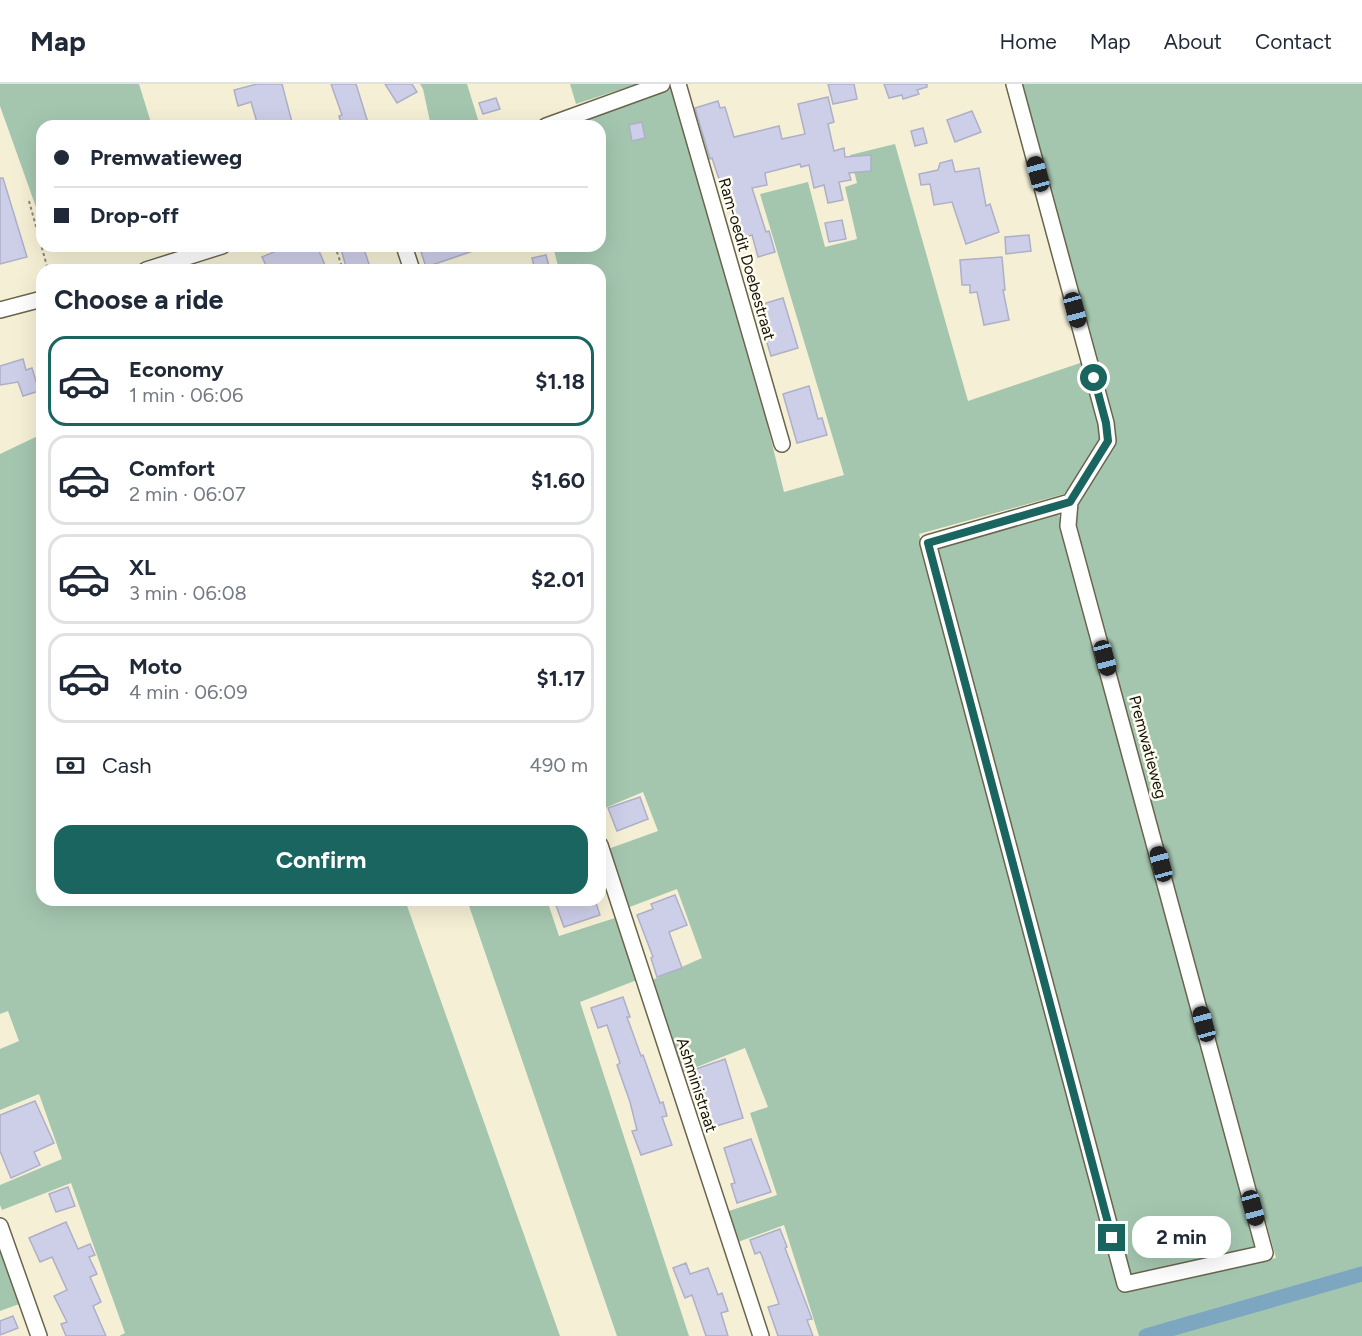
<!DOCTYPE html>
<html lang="en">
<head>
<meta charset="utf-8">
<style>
  :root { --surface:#fff; --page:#f6f6f7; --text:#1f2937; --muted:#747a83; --line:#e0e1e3; --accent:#1a655f }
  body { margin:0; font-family:Figtree,sans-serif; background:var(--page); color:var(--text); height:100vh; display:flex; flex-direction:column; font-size:22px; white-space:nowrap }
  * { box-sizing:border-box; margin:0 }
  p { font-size:20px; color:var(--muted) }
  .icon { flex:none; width:33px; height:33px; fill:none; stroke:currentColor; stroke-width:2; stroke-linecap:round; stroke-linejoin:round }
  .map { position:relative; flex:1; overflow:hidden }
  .panel { position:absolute; left:36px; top:180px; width:570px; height:642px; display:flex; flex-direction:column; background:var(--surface); border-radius:18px; box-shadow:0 6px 24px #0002 }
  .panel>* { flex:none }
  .hud { position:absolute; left:36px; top:36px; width:570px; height:132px; border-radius:18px; box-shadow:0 6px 24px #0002; display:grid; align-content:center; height:132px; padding:0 18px; background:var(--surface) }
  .end { position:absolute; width:27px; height:27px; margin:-14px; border:8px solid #1a655f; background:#fff; box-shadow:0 0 0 3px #fff }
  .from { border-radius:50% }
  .bubble { position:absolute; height:42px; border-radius:18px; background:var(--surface); box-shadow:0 6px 24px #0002; font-size:20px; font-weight:700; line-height:42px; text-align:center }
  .car { position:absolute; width:18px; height:36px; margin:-18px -9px; border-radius:8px; box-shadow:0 0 4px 2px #0007; background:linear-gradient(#222 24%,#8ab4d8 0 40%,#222 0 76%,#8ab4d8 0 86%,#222 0) }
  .hud b { display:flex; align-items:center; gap:21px; height:57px; font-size:22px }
  .hud b+b { border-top:2px solid var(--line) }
  .hud i { width:15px; height:15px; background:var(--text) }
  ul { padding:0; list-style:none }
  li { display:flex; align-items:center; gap:18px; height:90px; margin:0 12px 9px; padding:0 6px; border:3px solid var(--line); border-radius:18px }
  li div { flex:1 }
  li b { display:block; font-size:22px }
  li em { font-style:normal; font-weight:700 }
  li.active { border-color:var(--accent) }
  li>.icon { width:54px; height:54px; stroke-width:1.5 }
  h2 { padding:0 18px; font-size:27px; line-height:72px }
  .pay { display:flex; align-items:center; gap:15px; height:66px; padding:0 18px; font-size:22px }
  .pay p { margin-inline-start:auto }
  .action { display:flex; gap:12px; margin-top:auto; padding:12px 18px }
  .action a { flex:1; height:69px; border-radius:18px; background:var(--accent); color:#fff; font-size:24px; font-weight:700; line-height:69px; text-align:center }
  header { display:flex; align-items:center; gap:36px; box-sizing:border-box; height:84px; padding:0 30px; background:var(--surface); border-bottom:2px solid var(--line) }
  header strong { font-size:28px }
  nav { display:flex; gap:33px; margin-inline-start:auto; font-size:21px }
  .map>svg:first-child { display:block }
</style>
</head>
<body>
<header>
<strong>Map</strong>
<nav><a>Home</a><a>Map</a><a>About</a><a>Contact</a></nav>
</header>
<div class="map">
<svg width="1362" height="1252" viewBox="0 0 1362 1252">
  <rect width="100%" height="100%" fill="#f5f0d5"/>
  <g fill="#a4c6af">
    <path d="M0 0H139L152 42H42V140L0 22Z"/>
    <path d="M420 0H467L480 42H431L423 5Z"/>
    <path d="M570 0H637L576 20Z"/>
    <path d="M1019 0H1362V1252H819L784 1141 738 1158 726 1128 777 1111 750 1029 768 1023 745 964 679 990 650 897 702 874 677 805 627 824 608 765 658 747 643 708 600 726V186H559L553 162H600V42H565L672 3 740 231 784 408 844 391 760 110 808 98 825 163 857 155 845 103 857 99 850 71 895 60 968 317 1083 278 1100 345 1101 359 1083 390 1064 410 919 450 1120 1206 1276 1174 1073 440 1076 426 1114 355Z"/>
    <path d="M42 350V816H405L560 1252H119L125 1249 71 1099 2 1126 0 1121V1101L62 1075 39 1010 0 1026V965L19 957 8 927 0 930V370Z"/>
    <path d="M1058 428 1258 1165 1129 1193 936 462Z"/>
    <path d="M467 816H547L559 852 615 834 637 896 580 918 689 1252H617Z"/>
    <path d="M4 1168 22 1219 0 1227V1169Z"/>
  </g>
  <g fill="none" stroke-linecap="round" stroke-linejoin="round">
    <path stroke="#7da6c0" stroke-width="15" d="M1146 1252 1362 1190"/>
  </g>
  <g fill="#cdcee8" stroke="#aeafc8" stroke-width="1.5">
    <path d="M257 0H282L293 42H258L251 18 238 22 234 6Z"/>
    <path d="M331 0H356L369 42H342L339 32 342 31Z"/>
    <path d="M385 0H412L417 8 397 19Z"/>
    <path d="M828 0H854L857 15 833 20Z"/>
    <path d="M884 0H927V3L917 6 919 10 903 15 902 11 889 14Z"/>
    <path d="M828 13 834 38 828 40 834 67 844 64 845 73 871 71V87L849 89 851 96 839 98 843 116 828 119 824 101 814 104 809 81 801 83 800 80 765 89 767 101 752 104 766 148 769 147 775 168 758 173 752 151 739 155 712 74 710 75 695 24 718 17 720 24 725 23 734 53 779 42 782 55 805 50 798 20Z"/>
    <path d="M496 14 500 25 483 30 479 19Z"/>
    <path d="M972 27 981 48 955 58 947 36Z"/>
    <path d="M642 38 645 54 632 57 629 41Z"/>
    <path d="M923 44 927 59 915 62 911 47Z"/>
    <path d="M952 76 955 88 979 84 986 122 990 120 999 148 966 160 952 118 934 121 930 100 921 101 919 90 938 86 940 79Z"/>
    <path d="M0 94H3L27 173 0 180Z"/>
    <path d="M842 136 846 155 829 158 825 139Z"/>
    <path d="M1029 151 1031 167 1006 170 1005 153Z"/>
    <path d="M288 162H317L327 186H268L262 173Z"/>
    <path d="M340 162H363L371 186H347Z"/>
    <path d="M440 162H482V164L426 183 421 168Z"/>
    <path d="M546 171 550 186H535L532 174Z"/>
    <path d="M1002 173 1005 206H1003L1009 236 984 241 977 208 970 209V201H962L960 176Z"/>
    <path d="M783 214 798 264 771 272 756 222Z"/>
    <path d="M23 275 26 286 32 284 39 307 23 312 18 298 0 301V282Z"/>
    <path d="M809 302 818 335 822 334 827 351 797 359 783 310Z"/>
    <path d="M640 713 648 735 617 747 608 724Z"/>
    <path d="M675 811 687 841 669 848 682 884 657 893 651 874 653 873 637 831 653 825 651 820Z"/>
    <path d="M554 816H591L592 820 596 819 600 831 564 843Z"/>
    <path d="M623 913 630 933H627L641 972 643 971 660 1019 663 1018 667 1032 662 1033 672 1061 641 1071 632 1047 637 1046 630 1018 617 981 620 979 607 941 598 944 591 924Z"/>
    <path d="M725 975 743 1034 713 1043 693 986Z"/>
    <path d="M35 1017 54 1059 34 1068 40 1081 11 1094 0 1067V1031Z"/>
    <path d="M751 1055 771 1108 737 1119 731 1100 735 1099 724 1064Z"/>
    <path d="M68 1103 75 1122 56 1128 49 1110Z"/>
    <path d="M66 1138 78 1165 90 1160 95 1171 89 1173 97 1190 90 1193 101 1218 93 1222 106 1252H66L61 1240 67 1238 54 1212 67 1206 52 1173 40 1178 29 1154Z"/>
    <path d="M780 1145 787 1163 785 1164 812 1235 807 1236 813 1252H778L768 1223 779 1220 762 1172 760 1168 755 1170 750 1156Z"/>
    <path d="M686 1179 690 1190 708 1184 718 1211 722 1209 728 1227 721 1229 728 1252H706L692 1211 685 1214 673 1184Z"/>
    <path d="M13 1232 18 1244 0 1251V1237Z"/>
  </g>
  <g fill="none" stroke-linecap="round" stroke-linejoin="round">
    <defs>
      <g id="minor">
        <path d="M678 0 782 360"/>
        <path d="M1014 0 1106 339 1108 357 1070 418 1068 442 1265 1169 1125 1200 928 459 1070 418"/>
        <path d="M546 42 662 0"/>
        <path d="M404 162 412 186"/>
        <path d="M146 186 222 162"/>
        <path d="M0 226 42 215"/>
        <path d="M600 761 761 1252"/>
        <path d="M0 1142 39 1252"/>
      </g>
    </defs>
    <use href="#minor" stroke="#69654d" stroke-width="18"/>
    <g stroke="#8c8976" stroke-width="2" stroke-dasharray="3 3" stroke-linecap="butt">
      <path d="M29 117 48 186"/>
      <path d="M335 162 343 186"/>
    </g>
    <use href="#minor" stroke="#fff" stroke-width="15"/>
  </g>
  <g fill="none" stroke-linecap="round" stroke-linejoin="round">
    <path stroke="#1a655f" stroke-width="8" d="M1094 294 1106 339 1108 357 1070 418 928 459 1112 1154"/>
  </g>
  <g text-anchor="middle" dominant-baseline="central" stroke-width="5" stroke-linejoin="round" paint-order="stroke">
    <g font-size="16" fill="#141209" stroke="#fffdf2">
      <text transform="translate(747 175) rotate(74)">Ram-oedit Doebestraat</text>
      <text transform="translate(1148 663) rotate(75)">Premwatieweg</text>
      <text transform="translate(697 1001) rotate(72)">Ashministraat</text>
    </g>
  </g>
</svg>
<i class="end from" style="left:1094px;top:294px"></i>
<i class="end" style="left:1112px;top:1154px"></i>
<div class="bubble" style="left:1132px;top:1132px;width:99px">2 min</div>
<i class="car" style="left:1038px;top:90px;rotate:345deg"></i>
<i class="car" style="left:1075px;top:226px;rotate:165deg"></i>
<i class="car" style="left:1105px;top:574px;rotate:165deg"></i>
<i class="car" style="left:1161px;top:780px;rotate:345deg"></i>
<i class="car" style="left:1204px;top:940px;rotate:345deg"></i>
<i class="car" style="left:1253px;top:1124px;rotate:165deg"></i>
<div class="hud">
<b><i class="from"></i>Premwatieweg</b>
<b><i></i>Drop-off</b>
</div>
<section class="panel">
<h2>Choose a ride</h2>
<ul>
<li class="active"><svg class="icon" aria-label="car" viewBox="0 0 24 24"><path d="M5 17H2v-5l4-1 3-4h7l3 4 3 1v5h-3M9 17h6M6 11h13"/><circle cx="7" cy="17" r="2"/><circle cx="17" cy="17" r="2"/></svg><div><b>Economy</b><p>1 min · 06:06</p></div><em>$1.18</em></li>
<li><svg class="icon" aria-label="car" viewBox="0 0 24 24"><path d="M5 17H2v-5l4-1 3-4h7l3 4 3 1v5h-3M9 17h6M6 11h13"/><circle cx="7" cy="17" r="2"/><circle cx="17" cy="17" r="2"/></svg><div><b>Comfort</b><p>2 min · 06:07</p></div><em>$1.60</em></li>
<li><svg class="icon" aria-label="car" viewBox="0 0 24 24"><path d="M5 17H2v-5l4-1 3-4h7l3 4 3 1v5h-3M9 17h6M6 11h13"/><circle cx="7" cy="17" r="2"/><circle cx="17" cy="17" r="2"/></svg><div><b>XL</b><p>3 min · 06:08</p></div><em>$2.01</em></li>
<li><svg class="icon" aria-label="car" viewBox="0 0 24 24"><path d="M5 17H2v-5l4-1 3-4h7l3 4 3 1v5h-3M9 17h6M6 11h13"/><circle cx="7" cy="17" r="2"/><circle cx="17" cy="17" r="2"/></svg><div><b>Moto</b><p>4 min · 06:09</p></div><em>$1.17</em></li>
</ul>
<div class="pay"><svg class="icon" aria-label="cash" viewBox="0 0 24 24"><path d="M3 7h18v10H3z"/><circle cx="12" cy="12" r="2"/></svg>Cash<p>490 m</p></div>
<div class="action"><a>Confirm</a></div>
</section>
</div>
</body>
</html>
